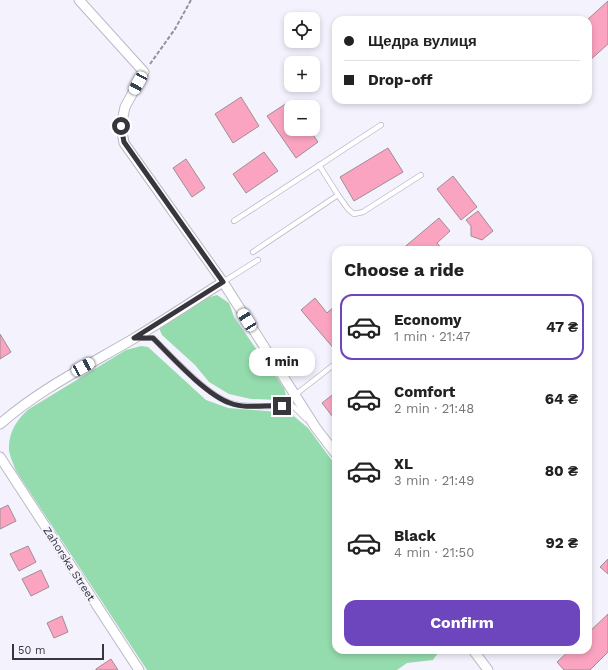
<!DOCTYPE html>
<html lang="en">
<head>
<meta charset="utf-8">
<style>
  :root { --surface:#fff; --page:#f6f6f6; --text:#222; --muted:#767676; --line:#e0e0e0; --accent:#6d45bd }
  body { margin:0; font-family:"Work Sans",sans-serif; background:var(--page); color:var(--text); height:100vh; display:flex; flex-direction:column; font-size:15px; white-space:nowrap }
  * { box-sizing:border-box; margin:0 }
  p { font-size:13px; color:var(--muted) }
  .icon { flex:none; width:22px; height:22px; fill:none; stroke:currentColor; stroke-width:2; stroke-linecap:round; stroke-linejoin:round }
  .map { position:relative; flex:1; overflow:hidden }
  .details { position:absolute; left:332px; top:246px; width:260px; height:408px; display:flex; flex-direction:column; background:var(--surface); border-radius:12px; box-shadow:0 2px 6px #0003 }
  .details>* { flex:none }
  .guide { position:absolute; left:332px; top:16px; width:260px; height:88px; border-radius:12px; box-shadow:0 2px 6px #0003; display:grid; align-content:center; height:88px; padding:0 12px; background:var(--surface) }
  .buttons { position:absolute; left:284px; top:12px; display:grid; gap:8px }
  .buttons a { display:grid; place-items:center; width:36px; height:36px; border-radius:8px; background:var(--surface); box-shadow:0 2px 6px #0003; font-size:20px }
  .scale { position:absolute; left:12px; bottom:10px; width:92px; box-sizing:border-box; padding-left:4px; border:2px solid #37363d; border-top:0; font-size:11px; line-height:14px; white-space:nowrap; color:#37363d; -webkit-text-stroke:3px #f4f2fd; paint-order:stroke }
  .end { position:absolute; width:18px; height:18px; margin:-9px; border:5px solid #37363d; background:#fff; box-shadow:0 0 0 2px #fff }
  .from { border-radius:50% }
  .bubble { position:absolute; height:28px; border-radius:12px; background:var(--surface); box-shadow:0 2px 6px #0003; font-size:13px; font-weight:700; line-height:28px; text-align:center }
  .car { position:absolute; width:12px; height:24px; margin:-12px -6px; border-radius:5px; box-shadow:0 0 3px 1px #0007; background:linear-gradient(#fff 24%,#345 0 40%,#fff 0 76%,#345 0 86%,#fff 0) }
  .guide b { display:flex; align-items:center; gap:14px; height:38px; font-size:15px }
  .guide b+b { border-top:1px solid var(--line) }
  .guide i { width:10px; height:10px; background:var(--text) }
  ul { padding:0; list-style:none }
  li { display:flex; align-items:center; gap:12px; height:66px; margin:0 8px 6px; padding:0 4px; border:2px solid transparent; border-radius:12px }
  li div { flex:1 }
  li b { display:block; font-size:15px }
  li em { font-style:normal; font-weight:700 }
  li.selected { border-color:var(--accent) }
  li>.icon { width:36px; height:36px; stroke-width:1.5 }
  h2 { padding:0 12px; font-size:18px; line-height:48px }
  .action { display:flex; gap:8px; margin-top:auto; padding:8px 12px }
  .action a { flex:1; height:46px; border-radius:12px; background:var(--accent); color:#fff; font-size:16px; font-weight:700; line-height:46px; text-align:center }
  .map>svg:first-child { display:block }
</style>
</head>
<body>
<div class="map">
<svg width="608" height="670" viewBox="0 0 608 670">
  <rect width="100%" height="100%" fill="#f4f2fd"/>
  <g fill="#94dbad">
    <path d="M217 295 229 303 234 317 252 343 284 388 286 395 280 400 251 399 229 394 209 382 195 365 162 335 159 328 203 299Z"/>
    <path d="M141 346 148 347 206 400 228 408 290 413 308 428 336 466V650H440L433 660 407 663 397 670H147L16 471C14 465 10 457 9 450 8 433 17 419 29 409L126 350Z"/>
  </g>
  <g fill="#fba4c1" stroke="#a08d93">
    <path d="M608 1V44L588 62 587 20Z"/>
    <path d="M241 97 259 126 233 143 215 114Z"/>
    <path d="M290 101 294 107H291V129H309L318 142 296 158 267 116Z"/>
    <path d="M388 148 403 172 354 201 340 177Z"/>
    <path d="M264 152 278 171 246 193 233 174Z"/>
    <path d="M186 159 205 188 192 197 173 168Z"/>
    <path d="M453 176 477 207 461 220 437 189Z"/>
    <path d="M478 211 493 231 482 240 471 236V226L466 220Z"/>
    <path d="M439 218 450 231 437 243 443 250H401Z"/>
    <path d="M315 298 327 313 336 305 335 350 301 310Z"/>
    <path d="M0 334 11 352 0 359Z"/>
    <path d="M336 392V421L322 403Z"/>
    <path d="M8 505 16 521 0 529V509Z"/>
    <path d="M28 546 36 562 19 571 10 554Z"/>
    <path d="M608 559V574L600 567Z"/>
    <path d="M41 570 49 587 31 596 22 579Z"/>
    <path d="M608 614V652L590 670H564L557 662 570 650H588V633Z"/>
    <path d="M62 616 68 632 54 638 47 623Z"/>
    <path d="M111 659 118 670H96V669Z"/>
  </g>
  <g fill="none" stroke-linecap="round" stroke-linejoin="round">
    <defs>
      <g id="lane">
        <path d="M319 165 338 195"/>
        <path d="M234 221 381 125"/>
        <path d="M253 252 338 195 348 209 354 214 363 212 421 175"/>
        <path d="M223 282 258 260"/>
        <path d="M137 338H153C171 356 208 396 231 403 247 408 275 406 293 406L306 419"/>
        <path d="M295 395 336 363"/>
      </g>
      <g id="street">
        <path d="M79 0 144 72 125 107 121 126 124 143 223 282 316 428 336 454"/>
        <path d="M0 424C40 389 87 366 133 339 163 321 193 301 223 282"/>
        <path d="M0 457 139 670"/>
        <path d="M473 650 488 670"/>
      </g>
    </defs>
    <use href="#lane" stroke="#bbb8c8" stroke-width="6"/>
    <use href="#street" stroke="#bbb8c8" stroke-width="11"/>
    <path stroke="#929099" stroke-width="2" stroke-dasharray="4 2" stroke-linecap="butt" d="M150 64 175 29 191 0"/>
    <use href="#lane" stroke="#fff" stroke-width="4.5"/>
    <use href="#street" stroke="#fff" stroke-width="9"/>
  </g>
  <g fill="none" stroke-linecap="round" stroke-linejoin="round">
    <path stroke="#37363d" stroke-width="5" d="M121 126 124 142 223 282 134 338H153C172 357 205 394 230 403 245 409 266 405 282 406"/>
  </g>
  <g text-anchor="middle" dominant-baseline="central" stroke-width="4" stroke-linejoin="round" paint-order="stroke">
    <g font-size="11" fill="#37363d" stroke="#f4f2fd">
      <text transform="translate(69 564) rotate(57)">Zahorska Street</text>
    </g>
  </g>
</svg>
<div class="buttons">
<a><svg class="icon" aria-label="locate" viewBox="0 0 24 24"><circle cx="12" cy="12" r="6"/><path d="M12 2v4M12 18v4M2 12h4M18 12h4"/></svg></a>
<a>+</a>
<a>−</a>
</div>
<div class="scale">50 m</div>
<i class="end from" style="left:121px;top:126px"></i>
<i class="end" style="left:282px;top:406px"></i>
<div class="bubble" style="left:249px;top:348px;width:66px">1 min</div>
<i class="car" style="left:138px;top:83px;rotate:209deg"></i>
<i class="car" style="left:247px;top:320px;rotate:328deg"></i>
<i class="car" style="left:83px;top:367px;rotate:61deg"></i>
<div class="guide">
<b><i class="from"></i>Щедра вулиця</b>
<b><i></i>Drop-off</b>
</div>
<section class="details">
<h2>Choose a ride</h2>
<ul>
<li class="selected"><svg class="icon" aria-label="car" viewBox="0 0 24 24"><path d="M5 17H2v-5l4-1 3-4h7l3 4 3 1v5h-3M9 17h6M6 11h13"/><circle cx="7" cy="17" r="2"/><circle cx="17" cy="17" r="2"/></svg><div><b>Economy</b><p>1 min · 21:47</p></div><em>47 ₴</em></li>
<li><svg class="icon" aria-label="car" viewBox="0 0 24 24"><path d="M5 17H2v-5l4-1 3-4h7l3 4 3 1v5h-3M9 17h6M6 11h13"/><circle cx="7" cy="17" r="2"/><circle cx="17" cy="17" r="2"/></svg><div><b>Comfort</b><p>2 min · 21:48</p></div><em>64 ₴</em></li>
<li><svg class="icon" aria-label="car" viewBox="0 0 24 24"><path d="M5 17H2v-5l4-1 3-4h7l3 4 3 1v5h-3M9 17h6M6 11h13"/><circle cx="7" cy="17" r="2"/><circle cx="17" cy="17" r="2"/></svg><div><b>XL</b><p>3 min · 21:49</p></div><em>80 ₴</em></li>
<li><svg class="icon" aria-label="car" viewBox="0 0 24 24"><path d="M5 17H2v-5l4-1 3-4h7l3 4 3 1v5h-3M9 17h6M6 11h13"/><circle cx="7" cy="17" r="2"/><circle cx="17" cy="17" r="2"/></svg><div><b>Black</b><p>4 min · 21:50</p></div><em>92 ₴</em></li>
</ul>
<div class="action"><a>Confirm</a></div>
</section>
</div>
</body>
</html>
